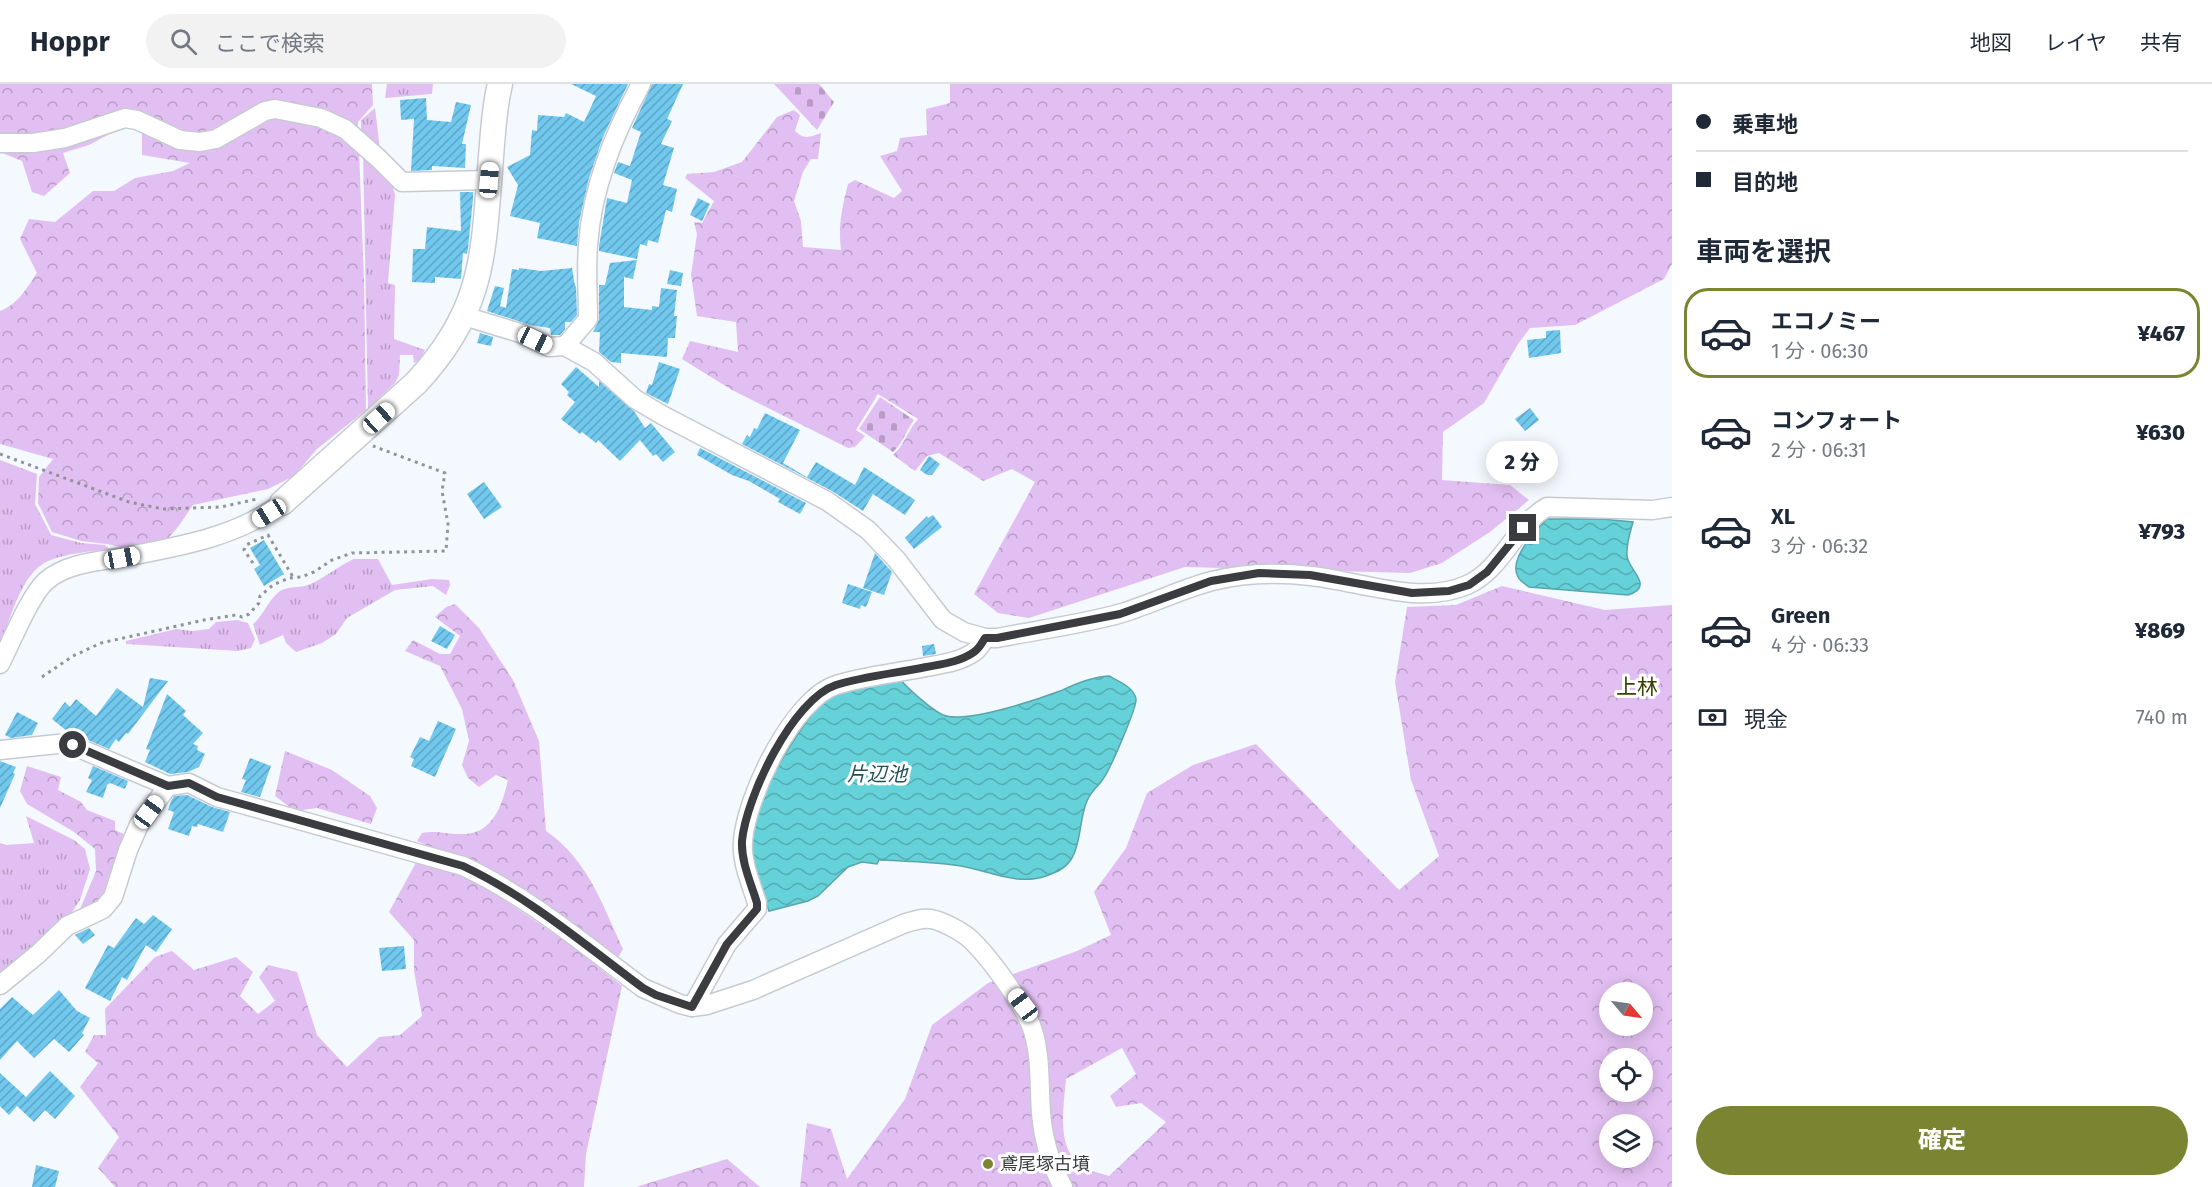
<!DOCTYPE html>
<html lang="ja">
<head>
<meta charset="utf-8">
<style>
  :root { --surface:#fff; --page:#f2f2f3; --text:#1f2937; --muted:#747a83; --line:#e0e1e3; --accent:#7b8431 }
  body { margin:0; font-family:"Fira Sans","Noto Sans JP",sans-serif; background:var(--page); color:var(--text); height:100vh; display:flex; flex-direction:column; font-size:22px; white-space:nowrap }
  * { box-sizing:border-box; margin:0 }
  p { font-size:20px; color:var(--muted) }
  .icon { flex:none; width:33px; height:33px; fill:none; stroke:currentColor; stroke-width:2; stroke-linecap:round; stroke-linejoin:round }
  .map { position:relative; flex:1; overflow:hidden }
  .drawer { display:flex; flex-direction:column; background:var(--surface); width:540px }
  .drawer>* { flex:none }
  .top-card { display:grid; align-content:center; height:132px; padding:0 24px; background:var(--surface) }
  .needle { width:39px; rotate:119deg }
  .controls { position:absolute; left:1599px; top:898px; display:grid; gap:12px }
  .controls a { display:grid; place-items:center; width:54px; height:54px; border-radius:50%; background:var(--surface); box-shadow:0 3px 15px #0003; font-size:30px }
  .end { position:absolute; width:27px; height:27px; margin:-14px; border:8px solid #3a3c3f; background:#fff; box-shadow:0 0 0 3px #fff }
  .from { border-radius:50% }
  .bubble { position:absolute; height:42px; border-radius:21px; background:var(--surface); box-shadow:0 3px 15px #0003; font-size:20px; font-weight:800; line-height:42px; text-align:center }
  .car { position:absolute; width:18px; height:36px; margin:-18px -9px; border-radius:8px; box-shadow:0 0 4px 2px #0007; background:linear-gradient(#fff 24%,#345 0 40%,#fff 0 76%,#345 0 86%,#fff 0) }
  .top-card b { display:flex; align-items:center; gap:21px; height:57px; font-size:22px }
  .top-card b+b { border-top:2px solid var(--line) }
  .top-card i { width:15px; height:15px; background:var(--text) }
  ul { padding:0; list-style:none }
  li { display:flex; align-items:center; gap:18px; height:90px; margin:0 12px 9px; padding:0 12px; border:3px solid transparent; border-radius:24px }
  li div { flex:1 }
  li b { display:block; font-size:22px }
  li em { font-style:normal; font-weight:800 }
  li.active { border-color:var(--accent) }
  li>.icon { width:54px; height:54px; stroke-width:1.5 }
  h2 { padding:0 24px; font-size:27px; line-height:72px }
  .pay { display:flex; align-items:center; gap:15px; height:66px; padding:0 24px; font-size:22px }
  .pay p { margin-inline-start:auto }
  .primary-button { display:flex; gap:12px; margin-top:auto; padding:12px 24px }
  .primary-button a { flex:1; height:69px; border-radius:36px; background:var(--accent); color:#fff; font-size:24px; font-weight:800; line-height:69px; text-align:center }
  header { display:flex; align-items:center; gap:36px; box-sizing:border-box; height:84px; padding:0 30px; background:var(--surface); border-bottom:2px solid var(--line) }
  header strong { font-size:28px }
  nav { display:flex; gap:33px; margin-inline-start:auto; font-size:21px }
  .search { width:420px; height:54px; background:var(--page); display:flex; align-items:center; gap:15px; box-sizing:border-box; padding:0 21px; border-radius:33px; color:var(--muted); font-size:22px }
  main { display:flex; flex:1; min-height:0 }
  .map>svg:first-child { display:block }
</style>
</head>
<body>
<header>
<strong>Hoppr</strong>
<div class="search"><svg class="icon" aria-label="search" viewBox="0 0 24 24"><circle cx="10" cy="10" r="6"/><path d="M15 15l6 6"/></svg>ここで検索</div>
<nav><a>地図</a><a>レイヤ</a><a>共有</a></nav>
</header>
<main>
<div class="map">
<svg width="1672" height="1103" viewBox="0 0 1672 1103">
  <defs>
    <pattern id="grass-tufts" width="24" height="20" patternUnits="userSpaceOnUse" patternTransform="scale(1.5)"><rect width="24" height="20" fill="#e2bff2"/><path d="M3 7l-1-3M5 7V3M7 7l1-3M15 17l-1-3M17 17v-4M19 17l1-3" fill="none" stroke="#b89cc5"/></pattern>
    <pattern id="forest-crowns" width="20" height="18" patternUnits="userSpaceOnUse" patternTransform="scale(1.5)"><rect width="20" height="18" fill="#e2bff2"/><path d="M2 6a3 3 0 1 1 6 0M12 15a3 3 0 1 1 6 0" fill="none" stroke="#b89cc5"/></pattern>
    <pattern id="cemetery-stones" width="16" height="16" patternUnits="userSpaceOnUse" patternTransform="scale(1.5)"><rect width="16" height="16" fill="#e2bff2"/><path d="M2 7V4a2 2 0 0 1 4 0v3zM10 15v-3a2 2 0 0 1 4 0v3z" fill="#b89cc5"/></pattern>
    <pattern id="water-waves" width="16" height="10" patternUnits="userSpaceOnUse" patternTransform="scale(1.5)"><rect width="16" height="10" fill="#65d2d9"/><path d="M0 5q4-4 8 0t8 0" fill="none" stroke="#54acb1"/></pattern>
    <pattern id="building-hatch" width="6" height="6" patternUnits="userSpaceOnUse" patternTransform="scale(1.5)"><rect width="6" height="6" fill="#71c8ef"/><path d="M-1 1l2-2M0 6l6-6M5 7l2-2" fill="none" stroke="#5ea4c3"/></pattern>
  </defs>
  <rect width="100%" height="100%" fill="#f4f9ff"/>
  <g fill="url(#grass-tufts)">
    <path d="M387 0H433L432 10 385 14Z"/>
    <path d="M375 24 380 66 361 47V36Z"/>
    <path d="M363 66 392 100 395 111 388 199 395 201 394 255 425 266 420 276 414 279 413 271H400L399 291 395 299 368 325Z"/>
    <path d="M0 376 37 390 35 420 51 451 81 459 105 461 109 465C88 468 67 469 48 477 21 489 10 536 0 562Z"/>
    <path d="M354 475H378L392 501 432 495 449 496 450 501 446 511 433 502 395 506 347 534 336 550 322 559 296 568 286 559 283 551 260 561 253 540C264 531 268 516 280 507 288 502 300 504 308 501 325 494 338 482 354 475Z"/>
    <path d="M237 536 248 539 255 555 251 564 238 567 126 560V557L176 545 192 547 209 545 216 538Z"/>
    <path d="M26 732 74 756 85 765 90 785 80 816 69 833 0 892V759L6 761 34 759Z"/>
  </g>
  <g fill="url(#forest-crowns)" fill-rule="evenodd">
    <path d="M0 0H372L373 21 358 38 364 197 366 326 317 365 294 392 268 405 193 421 178 443 163 460 129 465 107 460 81 457 52 448 38 419 39 393 53 375 0 360V227C17 221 27 204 37 189L20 155 29 135 55 138 93 107H114L135 94 173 87 190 79 142 71V50L150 34 117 46 89 61 63 69 70 89 44 112 32 108 22 77 0 68Z"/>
    <path d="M950 0H1672V180L1664 195 1575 241 1530 244 1518 260 1484 319 1443 348 1442 396 1510 401 1529 416 1490 448 1442 479 1410 489 1185 483 1029 534 998 529 974 510 1035 398 1012 385 983 397 939 369 927 372 915 387 893 371C906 359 906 349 918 335L878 310 856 346 865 352 855 363 848 364 732 306 682 275 690 257 738 268 736 238 697 232 691 191 697 150 694 138 702 139 714 117 685 94 687 90 714 88 742 78 777 33 794 26 800 31 795 47C804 56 810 53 821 49L818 75H811L803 88 794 117 801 137 803 163 841 166C838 142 842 123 848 100L855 96 894 114 902 107 880 72 897 67 900 54 927 51 926 25 950 19Z"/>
    <path d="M1502 502 1605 526 1672 521V1103H800L807 1039 831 1045 847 1095 905 1015 932 941 988 899 1077 867 1111 851 1094 808 1126 764 1147 709 1193 681 1256 660 1399 806 1439 772 1411 696 1395 598 1407 523 1456 521ZM1610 909H1642V942H1610ZM1122 964 1136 990 1110 1012 1116 1023 1141 1019 1166 1038 1109 1092C1101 1089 1090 1087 1083 1083 1055 1065 1064 1023 1066 995ZM1610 975H1642V1008H1610ZM1610 1041H1642V1074H1610Z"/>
    <path d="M455 520 479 544 513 596 539 657 546 747C588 776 602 820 623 865L617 875 445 769 417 757 422 749C437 746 445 750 460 750 492 752 502 722 508 696L496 691 479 703 468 694 462 681 469 657 462 625 440 582 405 567 413 556 440 570H450L460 552 435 533 446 523Z"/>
    <path d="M285 667 332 686 370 712 377 724 371 740 317 724 295 727 275 712Z"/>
    <path d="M27 682 61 693 58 706 81 718 87 726 115 737V746L126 751 105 813 78 830 96 787 95 765 74 748 27 720 20 707Z"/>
    <path d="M418 775 450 786 484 802 569 860 622 902 586 1070 584 1103H115L98 1084 119 1053 80 1003 98 979 85 968 94 951H106L105 925 155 873 172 867 194 886 236 873 253 888 240 912 258 930 275 917 259 893 268 881 297 888 317 951 347 983 379 953 400 951 422 932 414 887V856L389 828Z"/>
    <path d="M727 1075 760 1103H636Z"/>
  </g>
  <g fill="url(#cemetery-stones)">
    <path d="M774 0H819L834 18 817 46Z"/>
    <path d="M880 313 914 336C905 348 904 358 893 368L859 345Z"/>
  </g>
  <g fill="url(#water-waves)" stroke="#58a5ab" stroke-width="1.5">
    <path d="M1547 435H1602L1633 438C1630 449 1626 460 1627 472 1629 487 1655 502 1628 511L1529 503C1525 500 1520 497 1518 493 1508 475 1535 447 1547 435Z"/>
    <path d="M1109 592C1118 597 1134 603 1136 615 1137 623 1110 686 1103 695 1098 703 1091 707 1087 717 1079 735 1082 756 1072 774 1066 784 1057 788 1046 792 1017 802 990 787 961 782 934 778 906 777 879 776L877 780 862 778 848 783 818 812 808 817 769 827C763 809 753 789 751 770 747 729 780 676 802 644 810 634 817 620 829 614 848 605 879 601 900 595 908 605 932 626 943 631 965 640 1036 616 1060 607 1076 600 1091 593 1109 592Z"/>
  </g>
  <g fill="url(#building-hatch)">
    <path d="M571 0H628L603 53 589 94 579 138 577 162 537 154 540 139 510 132 518 101 507 83 530 71 532 46 537 47 538 31 564 33 566 29 584 38 596 12Z"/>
    <path d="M652 0H683L667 35 672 37 661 60 674 64 663 101 677 105 672 128 666 126 658 159 648 156 647 162 640 160 637 175 599 167V162L607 114 627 119 632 96 614 89 618 78 630 82 641 48 632 44Z"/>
    <path d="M426 14 427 36 451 38 456 18 471 21 462 60H466L465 84 432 82V86L411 87 414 35 401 36 400 16Z"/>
    <path d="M460 108H473V115L468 165 467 170 463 169 461 195 435 193V199L412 198 413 165H425L427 143 461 147Z"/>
    <path d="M698 114 710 120 702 137 690 131Z"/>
    <path d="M637 176 633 195 624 193V223L652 226V222L659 223 661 204 677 206 674 232H677L675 254H668L667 273 621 269V279L611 278 599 268 600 248H593L599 235V201H605L610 179Z"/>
    <path d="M519 184 541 187 572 184 575 202H576L577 231 571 238H565V245L560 251H551L550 244 530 241 487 227 495 202 504 204 500 222 506 224 512 185 519 186Z"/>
    <path d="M670 186 683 189 681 202 667 200Z"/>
    <path d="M1560 246 1561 269 1529 274 1527 256 1546 254V247Z"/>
    <path d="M480 249 493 253 491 262 477 259Z"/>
    <path d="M659 278 680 285 668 320 646 309 649 300 652 301Z"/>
    <path d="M576 283 599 303V297L634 327 645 344 651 339 675 368 663 378 656 370 653 372 640 356 620 377 598 356 596 359 582 348 580 350 561 335 575 318 567 311 569 308 561 300Z"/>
    <path d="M1530 324 1539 336 1525 347 1515 335Z"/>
    <path d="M765 329 800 346 783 379 810 395 807 393 816 378 855 401 864 383 915 416 905 431 873 410 863 427 832 407 742 360 747 351 750 353 754 344 757 345Z"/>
    <path d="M700 364 806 419 800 430 778 418 780 415 749 397 732 391 697 371Z"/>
    <path d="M929 372 940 380 932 391H927L920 386Z"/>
    <path d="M484 398 502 423 484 435 467 410Z"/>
    <path d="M933 431 942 443 914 465 905 454 927 432 928 434Z"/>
    <path d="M264 456 284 490 264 502 254 485 260 481 250 464Z"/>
    <path d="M875 469 892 488 884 511 863 504Z"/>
    <path d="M848 500 872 508 866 523 861 521 860 525 842 519Z"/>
    <path d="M440 542 455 551 447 565 431 557Z"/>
    <path d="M934 560 936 570 923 572 922 562Z"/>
    <path d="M150 594 168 597 128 650 126 649 119 658 116 655 109 665 86 655 73 644 68 648 52 635 65 618 70 623 76 615 96 632 117 604 143 623Z"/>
    <path d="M167 610 186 627 183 631 203 649 193 660 198 662 197 666 205 670 199 683 188 688 170 690 145 678 150 666 146 665Z"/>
    <path d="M17 628 38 639 32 651 11 654 5 651Z"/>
    <path d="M438 637 456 645 435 693 411 682 414 675 410 673 420 653 429 657Z"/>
    <path d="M250 674 271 682 260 713 241 708 246 696 242 695Z"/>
    <path d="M0 677 16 683 13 689 15 690 0 724Z"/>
    <path d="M93 682 128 697 125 705 110 699 107 701 103 714 86 708 92 696 88 694Z"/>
    <path d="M187 711 212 723 230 728 223 748 198 740 197 743 192 742 189 752 168 745 174 728 168 726 171 717 174 712Z"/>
    <path d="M153 831 172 845 156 868 146 861 127 896 122 893 110 917 85 904 108 861 114 864 136 834 144 840Z"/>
    <path d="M89 844 95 851 83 860 75 851Z"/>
    <path d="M404 862 406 885 382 887 379 864Z"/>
    <path d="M59 906 77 927 90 934 82 949 84 951 69 968 54 955 34 974 17 957 0 976V925L12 913 33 931Z"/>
    <path d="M50 987 75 1012 55 1035 45 1026 34 1038 17 1022 9 1031 0 1022V989L26 1013Z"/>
    <path d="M36 1081 59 1087 55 1103H32Z"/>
  </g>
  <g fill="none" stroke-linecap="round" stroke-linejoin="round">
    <defs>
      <g id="minor">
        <path d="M0 59H33L65 54 125 34 137 36 180 56 200 58 216 55 265 27 275 25 321 34 345 45 378 74 402 98 489 96"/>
        <path d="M464 232 520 249 549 263 565 262 594 278 635 315 662 331 827 417 868 446 896 475 943 536 964 548 985 554H997C1037 546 1084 540 1122 529 1152 520 1181 505 1212 497 1244 489 1278 488 1311 492 1360 497 1419 522 1467 501 1502 486 1515 441 1547 423L1653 426 1672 423"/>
        <path d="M565 262 588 235C588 210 586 185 588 161 592 103 614 50 641 0"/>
        <path d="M0 580C11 559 30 511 46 497 67 478 103 477 129 472 182 462 238 452 282 419"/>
        <path d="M0 666 67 659 168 702 139 741 128 766 113 813 103 825 67 842 38 870 0 901"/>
        <path d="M168 702 189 699 217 713 463 782C529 813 585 861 643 904L680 920 692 923 707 921 753 906 903 840C912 837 921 834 931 835 942 837 959 846 968 853 988 871 1025 921 1033 947 1041 973 1039 1001 1041 1029 1043 1054 1051 1081 1063 1103"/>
        <path d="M692 923 727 860 757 825V819C751 799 741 778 743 757 746 713 793 615 836 601 864 592 897 589 926 583 942 580 960 578 974 568 979 565 982 559 985 554"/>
      </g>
      <path id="tertiary" d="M282 419 416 299C486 224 483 169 491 73 493 49 494 24 500 0"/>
    </defs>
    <use href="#minor" stroke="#c6cbd2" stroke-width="21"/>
    <use href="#tertiary" stroke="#c6cbd2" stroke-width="27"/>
    <g stroke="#909398" stroke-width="3" stroke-dasharray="3 4.5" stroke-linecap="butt">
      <path d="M0 370 129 418 163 425 221 423 257 415"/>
      <path d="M253 479 244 466 246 461 268 451 293 493"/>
      <path d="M42 593 73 572 101 559 204 536 236 531 242 533 249 530 259 519 260 512 273 501 289 494 301 493 314 488 332 476 352 469 446 467 448 440 442 407 445 389 373 362"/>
    </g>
    <use href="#minor" stroke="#fff" stroke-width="18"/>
    <use href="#tertiary" stroke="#fff" stroke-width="24"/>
  </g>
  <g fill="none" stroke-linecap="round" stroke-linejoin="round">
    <path stroke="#3a3c3f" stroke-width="8" d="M73 661 168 702 189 699 217 713 463 782C529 813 585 861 643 904L656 911 692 923 727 860 757 825V819C751 799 741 778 742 757 746 713 793 615 836 601 865 592 897 589 926 583 942 580 960 578 974 568 979 565 982 559 985 554H997L1120 530 1211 497 1259 489 1310 491 1412 509 1449 507 1469 501 1487 488 1523 444"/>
  </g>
  <circle fill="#7b8431" stroke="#fff" stroke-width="2" cx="988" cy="1080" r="6"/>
  <g text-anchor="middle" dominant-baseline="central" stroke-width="6" stroke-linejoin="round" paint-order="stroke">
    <g font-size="18" fill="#3a3c3f" stroke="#fff" text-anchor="start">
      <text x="1000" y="1080">鳶尾塚古墳</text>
    </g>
    <g font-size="20" font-style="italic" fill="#215255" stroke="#fff">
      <text x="877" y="690">片辺池</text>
    </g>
    <g font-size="21" fill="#393f00" stroke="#fff">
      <text x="1637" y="603">上林</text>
    </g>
  </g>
</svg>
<div class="controls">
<a><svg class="needle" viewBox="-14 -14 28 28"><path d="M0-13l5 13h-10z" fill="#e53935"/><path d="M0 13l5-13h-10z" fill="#747a83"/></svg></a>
<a><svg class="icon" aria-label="locate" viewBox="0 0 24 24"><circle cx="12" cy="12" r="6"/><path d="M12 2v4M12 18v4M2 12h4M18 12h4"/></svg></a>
<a><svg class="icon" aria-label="layers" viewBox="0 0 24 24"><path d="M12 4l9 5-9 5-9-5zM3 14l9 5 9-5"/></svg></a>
</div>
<i class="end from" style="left:73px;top:661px"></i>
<i class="end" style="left:1523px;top:444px"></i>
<div class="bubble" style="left:1486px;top:357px;width:72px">2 分</div>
<i class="car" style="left:489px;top:96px;rotate:5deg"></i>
<i class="car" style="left:535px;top:256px;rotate:115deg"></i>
<i class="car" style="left:379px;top:334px;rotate:48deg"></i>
<i class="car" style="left:269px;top:429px;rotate:238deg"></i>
<i class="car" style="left:122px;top:474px;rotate:79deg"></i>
<i class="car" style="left:149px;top:728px;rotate:36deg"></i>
<i class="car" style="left:1023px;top:921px;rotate:323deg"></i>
</div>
<section class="drawer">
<div class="top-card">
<b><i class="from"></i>乗車地</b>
<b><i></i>目的地</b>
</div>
<h2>車両を選択</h2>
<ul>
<li class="active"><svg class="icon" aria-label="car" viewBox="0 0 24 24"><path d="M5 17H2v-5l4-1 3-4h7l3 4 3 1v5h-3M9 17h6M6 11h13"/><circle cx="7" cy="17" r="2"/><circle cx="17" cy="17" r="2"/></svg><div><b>エコノミー</b><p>1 分 · 06:30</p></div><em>¥467</em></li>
<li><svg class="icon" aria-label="car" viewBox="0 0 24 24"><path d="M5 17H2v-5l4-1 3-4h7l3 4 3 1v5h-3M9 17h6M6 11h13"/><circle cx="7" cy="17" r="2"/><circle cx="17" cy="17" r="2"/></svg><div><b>コンフォート</b><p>2 分 · 06:31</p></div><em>¥630</em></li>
<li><svg class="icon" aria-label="car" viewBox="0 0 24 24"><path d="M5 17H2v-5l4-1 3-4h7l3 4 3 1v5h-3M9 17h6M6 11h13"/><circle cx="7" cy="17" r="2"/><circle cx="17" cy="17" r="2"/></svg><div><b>XL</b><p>3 分 · 06:32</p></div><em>¥793</em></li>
<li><svg class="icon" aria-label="car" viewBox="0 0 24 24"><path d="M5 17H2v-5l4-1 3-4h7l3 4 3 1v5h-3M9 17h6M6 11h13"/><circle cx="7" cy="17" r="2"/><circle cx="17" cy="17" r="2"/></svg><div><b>Green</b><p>4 分 · 06:33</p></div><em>¥869</em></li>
</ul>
<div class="pay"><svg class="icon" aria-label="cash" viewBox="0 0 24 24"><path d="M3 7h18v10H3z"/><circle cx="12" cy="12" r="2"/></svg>現金<p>740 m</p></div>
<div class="primary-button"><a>確定</a></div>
</section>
</main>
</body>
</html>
